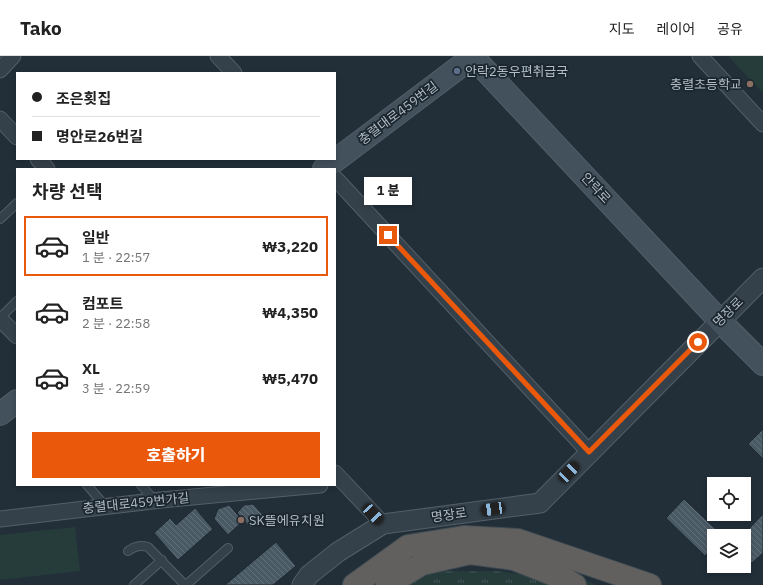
<!DOCTYPE html>
<html lang="ko">
<head>
<meta charset="utf-8">
<style>
  :root { --surface:#fff; --page:#f6f6f6; --text:#222; --muted:#767676; --line:#e0e0e0; --accent:#ea580c }
  body { margin:0; font-family:"IBM Plex Sans","Noto Sans KR",sans-serif; background:var(--page); color:var(--text); height:100vh; display:flex; flex-direction:column; font-size:15px; white-space:nowrap }
  * { box-sizing:border-box; margin:0 }
  p { font-size:13px; color:var(--muted) }
  .icon { flex:none; width:22px; height:22px; fill:none; stroke:currentColor; stroke-width:2; stroke-linecap:round; stroke-linejoin:round }
  .map { position:relative; flex:1; overflow:hidden }
  .details { position:absolute; left:16px; top:112px; width:320px; height:318px; display:flex; flex-direction:column; background:var(--surface); border-radius:0px; box-shadow:0 2px 6px #0003 }
  .details>* { flex:none }
  .hud { position:absolute; left:16px; top:16px; width:320px; height:88px; border-radius:0px; box-shadow:0 2px 6px #0003; display:grid; align-content:center; height:88px; padding:0 16px; background:var(--surface) }
  .controls { position:absolute; left:707px; top:421px; display:grid; gap:8px }
  .controls a { display:grid; place-items:center; width:44px; height:44px; border-radius:0px; background:var(--surface); box-shadow:0 2px 6px #0003; font-size:20px }
  .end { position:absolute; width:18px; height:18px; margin:-9px; border:5px solid #ea580c; background:#fff; box-shadow:0 0 0 2px #fff }
  .from { border-radius:50% }
  .bubble { position:absolute; height:28px; border-radius:0px; background:var(--surface); box-shadow:0 2px 6px #0003; font-size:13px; font-weight:800; line-height:28px; text-align:center }
  .car { position:absolute; width:12px; height:24px; margin:-12px -6px; border-radius:5px; box-shadow:0 0 3px 1px #0007; background:linear-gradient(#222 24%,#8ab4d8 0 40%,#222 0 76%,#8ab4d8 0 86%,#222 0) }
  .hud b { display:flex; align-items:center; gap:14px; height:38px; font-size:15px }
  .hud b+b { border-top:1px solid var(--line) }
  .hud i { width:10px; height:10px; background:var(--text) }
  ul { padding:0; list-style:none }
  li { display:flex; align-items:center; gap:12px; height:60px; margin:0 8px 6px; padding:0 8px; border:2px solid transparent; border-radius:0px }
  li div { flex:1 }
  li b { display:block; font-size:15px }
  li em { font-style:normal; font-weight:800 }
  li.selected { border-color:var(--accent) }
  li>.icon { width:36px; height:36px; stroke-width:1.5 }
  h2 { padding:0 16px; font-size:18px; line-height:48px }
  .action { display:flex; gap:8px; margin-top:auto; padding:8px 16px }
  .action a { flex:1; height:46px; border-radius:0px; background:var(--accent); color:#fff; font-size:16px; font-weight:800; line-height:46px; text-align:center }
  header { display:flex; align-items:center; gap:24px; box-sizing:border-box; height:56px; padding:0 20px; background:var(--surface); border-bottom:1px solid var(--line) }
  header strong { font-size:19px }
  nav { display:flex; gap:22px; margin-inline-start:auto; font-size:14px }
  .map>svg:first-child { display:block }
</style>
</head>
<body>
<header>
<strong>Tako</strong>
<nav><a>지도</a><a>레이어</a><a>공유</a></nav>
</header>
<div class="map">
<svg width="763" height="529" viewBox="0 0 763 529">
  <defs>
    <pattern id="park-tufts" width="24" height="20" patternUnits="userSpaceOnUse"><rect width="24" height="20" fill="#253c3b"/><path d="M3 7l-1-3M5 7V3M7 7l1-3M15 17l-1-3M17 17v-4M19 17l1-3" fill="none" stroke="#425656"/></pattern>
    <pattern id="building-back-hatch" width="6" height="6" patternUnits="userSpaceOnUse"><rect width="6" height="6" fill="#4a5a65"/><path d="M-1 5l2 2M0 0l6 6M5-1l2 2" fill="none" stroke="#62707a"/></pattern>
  </defs>
  <rect width="100%" height="100%" fill="#222f39"/>
  <path fill="url(#park-tufts)" d="M435 515H498L542 522 582 523 596 529H399Z"/>
  <g fill="#253c3b">
    <path d="M728 0H763V37Z"/>
    <path d="M75 471 80 515 0 524V479Z"/>
  </g>
  <g fill="url(#building-back-hatch)" stroke="#1d2830">
    <path d="M763 373V403L748 388Z"/>
    <path d="M684 443 723 480H714V490L705 500 666 462Z"/>
    <path d="M253 448 264 460 251 472 237 457 244 449Z"/>
    <path d="M229 449 243 465 228 479 214 463 218 453Z"/>
    <path d="M195 452 213 473 178 504 154 477 170 462 176 469Z"/>
    <path d="M763 458V497L752 507 744 499V478Z"/>
    <path d="M276 486 296 510 273 529H225Z"/>
  </g>
  <g fill="none" stroke-linecap="round" stroke-linejoin="round">
    <defs>
      <g id="service">
        <path d="M0 163 17 147"/>
        <path d="M0 262 17 245"/>
        <path d="M87 429 106 451"/>
        <path d="M141 429 155 445"/>
        <path d="M128 495C135 490 140 489 148 491L185 529"/>
        <path d="M134 529 162 504"/>
        <path d="M186 529 228 492"/>
      </g>
      <g id="minor">
        <path d="M218 0 234 17"/>
        <path d="M700 0 763 68"/>
        <path d="M0 14 13 0"/>
        <path d="M0 63 17 81"/>
        <path d="M38 103 47 113"/>
        <path d="M335 122 589 396"/>
        <path d="M0 263 17 280"/>
        <path d="M335 417 383 468"/>
        <path d="M0 463 161 444 320 429"/>
      </g>
      <path id="tertiary" d="M302 529 309 519 338 496 383 468 540 447 763 222"/>
      <g id="secondary">
        <path d="M472 0 720 265 763 308"/>
        <path d="M324 113 474 0"/>
        <path d="M0 358 17 345"/>
      </g>
      <g id="trunk">
        <path d="M354 529 408 490 464 481 518 484 650 529"/>
        <path d="M387 529 422 508 470 497 514 503 567 524 575 529"/>
      </g>
    </defs>
    <use href="#service" stroke="#535f68" stroke-width="10"/>
    <use href="#minor" stroke="#535f68" stroke-width="17"/>
    <use href="#tertiary" stroke="#535f68" stroke-width="21"/>
    <use href="#secondary" stroke="#535f68" stroke-width="24"/>
    <use href="#trunk" stroke="#404c54" stroke-width="24"/>
    <use href="#service" stroke="#35414a" stroke-width="8"/>
    <use href="#minor" stroke="#35414a" stroke-width="15"/>
    <use href="#tertiary" stroke="#35414a" stroke-width="19"/>
    <use href="#secondary" stroke="#43515d" stroke-width="22"/>
    <use href="#trunk" stroke="#62605e" stroke-width="22"/>
  </g>
  <g fill="none" stroke-linecap="round" stroke-linejoin="round">
    <path stroke="#ea580c" stroke-width="5" d="M388 179 589 396 698 286"/>
  </g>
  <circle fill="#5c6f8a" stroke="#1b262e" stroke-width="1.5" cx="457" cy="15" r="4"/>
  <g fill="#8d6e63" stroke="#1b262e" stroke-width="1.5">
    <circle cx="750" cy="28" r="4"/>
    <circle cx="241" cy="464" r="4"/>
  </g>
  <g text-anchor="middle" dominant-baseline="central" stroke-width="3.5" stroke-linejoin="round" paint-order="stroke">
    <g font-size="13" fill="#b0bcc6" stroke="#1b262e" text-anchor="start">
      <text x="465" y="15">안락2동우편취급국</text>
      <text x="742" y="28" text-anchor="end">충렬초등학교</text>
      <text x="249" y="464">SK뜰에유치원</text>
    </g>
    <g font-size="13" fill="#b0bcc6" stroke="#1b262e">
      <text transform="translate(398 57) rotate(-37)">충렬대로459번길</text>
      <text transform="translate(596 132) rotate(47)">안락로</text>
      <text transform="translate(728 256) rotate(-45)">명장로</text>
      <text transform="translate(136 447) rotate(-6)">충렬대로459번가길</text>
      <text transform="translate(449 459) rotate(-8)">명장로</text>
    </g>
  </g>
</svg>
<div class="controls">
<a><svg class="icon" aria-label="locate" viewBox="0 0 24 24"><circle cx="12" cy="12" r="6"/><path d="M12 2v4M12 18v4M2 12h4M18 12h4"/></svg></a>
<a><svg class="icon" aria-label="layers" viewBox="0 0 24 24"><path d="M12 4l9 5-9 5-9-5zM3 14l9 5 9-5"/></svg></a>
</div>
<i class="end from" style="left:698px;top:286px"></i>
<i class="end" style="left:388px;top:179px"></i>
<div class="bubble" style="left:364px;top:121px;width:48px">1 분</div>
<i class="car" style="left:569px;top:416px;rotate:44deg"></i>
<i class="car" style="left:493px;top:453px;rotate:262deg"></i>
<i class="car" style="left:373px;top:458px;rotate:137deg"></i>
<div class="hud">
<b><i class="from"></i>조은횟집</b>
<b><i></i>명안로26번길</b>
</div>
<section class="details">
<h2>차량 선택</h2>
<ul>
<li class="selected"><svg class="icon" aria-label="car" viewBox="0 0 24 24"><path d="M5 17H2v-5l4-1 3-4h7l3 4 3 1v5h-3M9 17h6M6 11h13"/><circle cx="7" cy="17" r="2"/><circle cx="17" cy="17" r="2"/></svg><div><b>일반</b><p>1 분 · 22:57</p></div><em>₩3,220</em></li>
<li><svg class="icon" aria-label="car" viewBox="0 0 24 24"><path d="M5 17H2v-5l4-1 3-4h7l3 4 3 1v5h-3M9 17h6M6 11h13"/><circle cx="7" cy="17" r="2"/><circle cx="17" cy="17" r="2"/></svg><div><b>컴포트</b><p>2 분 · 22:58</p></div><em>₩4,350</em></li>
<li><svg class="icon" aria-label="car" viewBox="0 0 24 24"><path d="M5 17H2v-5l4-1 3-4h7l3 4 3 1v5h-3M9 17h6M6 11h13"/><circle cx="7" cy="17" r="2"/><circle cx="17" cy="17" r="2"/></svg><div><b>XL</b><p>3 분 · 22:59</p></div><em>₩5,470</em></li>
</ul>
<div class="action"><a>호출하기</a></div>
</section>
</div>
</body>
</html>
